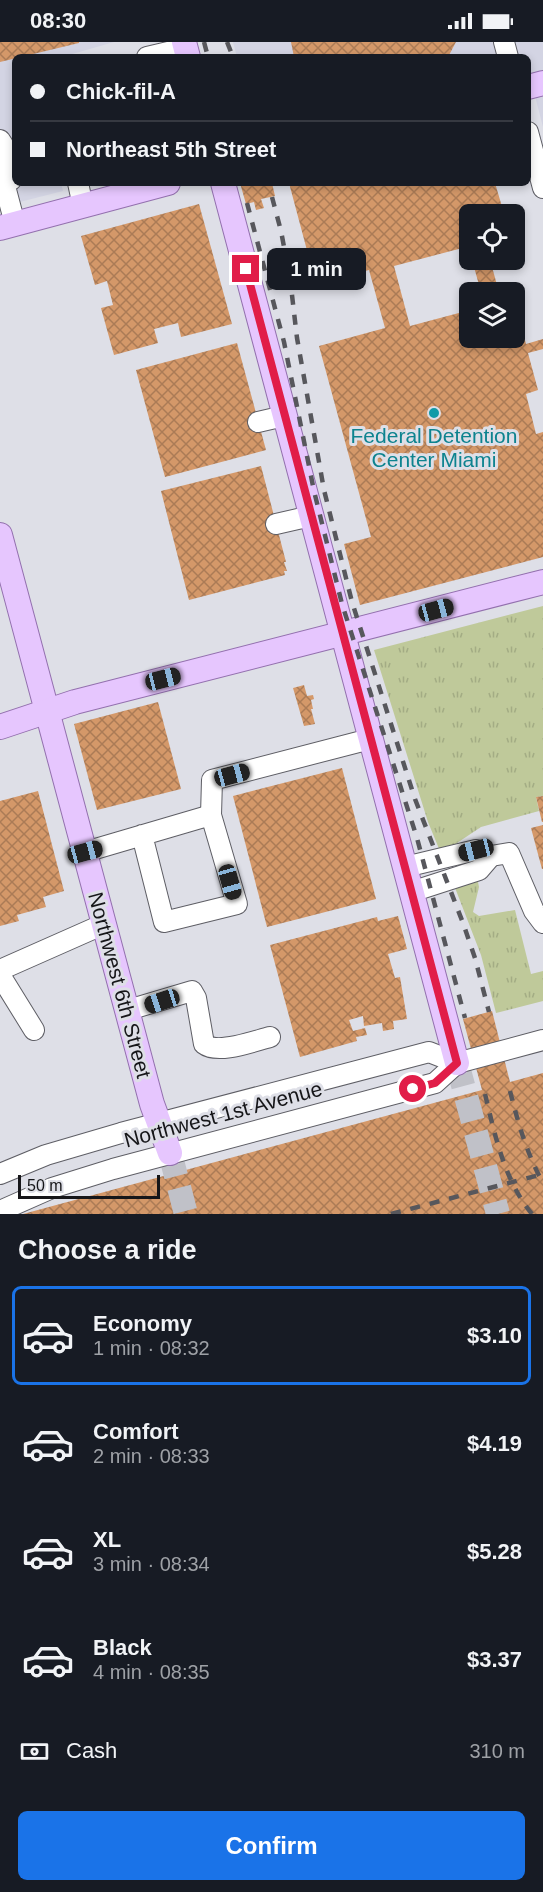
<!DOCTYPE html>
<html lang="en">
<head>
<meta charset="utf-8">
<style>
  :root { --surface:#171b24; --page:#242831; --text:#f1f3f6; --muted:#9ea1a6; --line:#363941; --accent:#1a73e8 }
  body { margin:0; font-family:Helvetica,sans-serif; background:var(--page); color:var(--text); height:100vh; display:flex; flex-direction:column; font-size:22px; white-space:nowrap }
  * { box-sizing:border-box; margin:0 }
  p { font-size:20px; color:var(--muted) }
  .icon { flex:none; width:33px; height:33px; fill:none; stroke:currentColor; stroke-width:2; stroke-linecap:round; stroke-linejoin:round }
  .map { position:relative; height:1172px; overflow:hidden }
  .panel { display:flex; flex-direction:column; background:var(--surface); flex:1 }
  .panel>* { flex:none }
  .guide { position:absolute; left:12px; top:12px; width:519px; height:132px; border-radius:9px; box-shadow:0 3px 9px #0003; display:grid; align-content:center; height:132px; padding:0 18px; background:var(--surface) }
  .tools { position:absolute; left:459px; top:162px; display:grid; gap:12px }
  .tools a { display:grid; place-items:center; width:66px; height:66px; border-radius:9px; background:var(--surface); box-shadow:0 3px 9px #0003; font-size:30px }
  .scale { position:absolute; left:18px; bottom:15px; width:142px; box-sizing:border-box; padding-left:6px; border:3px solid #161619; border-top:0; font-size:16px; line-height:21px; white-space:nowrap; color:#161619; -webkit-text-stroke:4px #dedfe7; paint-order:stroke }
  .end { position:absolute; width:27px; height:27px; margin:-14px; border:8px solid #e11d48; background:#fff; box-shadow:0 0 0 3px #fff }
  .from { border-radius:50% }
  .bubble { position:absolute; height:42px; border-radius:9px; background:var(--surface); box-shadow:0 3px 9px #0003; font-size:20px; font-weight:600; line-height:42px; text-align:center }
  .car { position:absolute; width:18px; height:36px; margin:-18px -9px; border-radius:8px; box-shadow:0 0 4px 2px #0007; background:linear-gradient(#222 24%,#8ab4d8 0 40%,#222 0 76%,#8ab4d8 0 86%,#222 0) }
  .guide b { display:flex; align-items:center; gap:21px; height:57px; font-size:22px }
  .guide b+b { border-top:2px solid var(--line) }
  .guide i { width:15px; height:15px; background:var(--text) }
  ul { padding:0; list-style:none }
  li { display:flex; align-items:center; gap:18px; height:99px; margin:0 12px 9px; padding:0 6px; border:3px solid transparent; border-radius:9px }
  li div { flex:1 }
  li b { display:block; font-size:22px }
  li em { font-style:normal; font-weight:600 }
  li.current { border-color:var(--accent) }
  li>.icon { width:54px; height:54px; stroke-width:1.5 }
  h2 { padding:0 18px; font-size:27px; line-height:72px }
  .pay { display:flex; align-items:center; gap:15px; height:66px; padding:0 18px; font-size:22px }
  .pay p { margin-inline-start:auto }
  .cta { display:flex; gap:12px; margin-top:auto; padding:12px 18px }
  .cta a { flex:1; height:69px; border-radius:9px; background:var(--accent); color:#fff; font-size:24px; font-weight:600; line-height:69px; text-align:center }
  .status { display:flex; justify-content:space-between; align-items:center; height:42px; padding:0 30px; background:var(--surface); direction:ltr }
  .status svg { height:16px; fill:currentColor }
  .map>svg:first-child { display:block }
</style>
</head>
<body>
<div class="status"><b>08:30</b><svg viewBox="0 0 49 12"><path d="M0 12V9h3v3zM5 12V6h3v6zM10 12V3h3v9zM15 12V0h3v12zM26 1h20v11H26zM47 4h2v5h-2z"/></svg></div>
<div class="map">
<svg width="543" height="1172" viewBox="0 0 543 1172">
  <defs>
    <pattern id="grass-tufts" width="24" height="20" patternUnits="userSpaceOnUse" patternTransform="scale(1.5)"><rect width="24" height="20" fill="#bfc99a"/><path d="M3 7l-1-3M5 7V3M7 7l1-3M15 17l-1-3M17 17v-4M19 17l1-3" fill="none" stroke="#a3ac84"/></pattern>
    <pattern id="building-cross-hatch" width="8" height="8" patternUnits="userSpaceOnUse" patternTransform="scale(1.5)"><rect width="8" height="8" fill="#d49869"/><path d="M0 0l8 8M0 8l8-8" fill="none" stroke="#ab7b56"/></pattern>
  </defs>
  <rect width="100%" height="100%" fill="#dedfe7"/>
  <g fill="#d3d4e3">
    <path d="M0 0H114L62 15H15V141H61L63 149 0 165Z"/>
    <path d="M233 0H543V85L528 27V15H237Z"/>
  </g>
  <g fill="url(#grass-tufts)">
    <path d="M543 564V754L536 755 539 769 481 785 457 801 442 814 428 780 374 608Z"/>
    <path d="M477 835 479 845 473 870 479 874 515 868 531 932 543 929V959L496 971 481 913 452 838Z"/>
  </g>
  <g fill="url(#building-cross-hatch)">
    <path d="M0 0H79V1L0 20Z"/>
    <path d="M291 0H456L448 15H294Z"/>
    <path d="M240 141H272L275 154 261 157 264 166 256 168 254 160 246 162Z"/>
    <path d="M289 141H495L503 168 491 171 492 172H470V204L394 224 410 284 470 268V296H514L515 261 526 302 543 297V307L528 311 538 348 526 352 536 392 543 390V515L360 563 344 502 371 495 319 304 385 286 369 228 316 242Z"/>
    <path d="M199 162 232 282 181 295 178 281 154 287 158 301 114 313 101 266 113 263 107 239 95 243 81 194Z"/>
    <path d="M472 218H490L499 250H481Z"/>
    <path d="M237 301 266 408 165 435 136 328Z"/>
    <path d="M261 424 286 520H284L287 529H284L285 533 189 558 161 449Z"/>
    <path d="M304 643 307 654 313 653 314 657 311 658 313 667H311L315 682 304 684 293 646Z"/>
    <path d="M158 660 181 747 97 768 74 682Z"/>
    <path d="M342 726 376 857 267 885 233 754Z"/>
    <path d="M38 749 64 849 43 855 46 865 17 873 19 879 0 884V759Z"/>
    <path d="M543 754V780H542L536 755Z"/>
    <path d="M543 783V827H542L531 786Z"/>
    <path d="M398 874 407 907 388 912 395 936 400 935 407 977 393 979 394 987 383 989 382 981 364 984 363 974 349 978 353 989 365 986 367 993 356 995 357 999 300 1015 270 903 377 875 378 879Z"/>
    <path d="M492 969 510 1040 543 1031V1172H23L482 1048 463 977Z"/>
  </g>
  <g fill="none" stroke-linecap="round" stroke-linejoin="round">
    <g stroke="#c0c1c8" stroke-width="24" stroke-dasharray="24 12" stroke-linecap="butt">
      <path d="M457 1021 498 1172"/>
      <path d="M170 1111 186 1172"/>
    </g>
    <defs>
      <g id="minor">
        <path d="M504 0 508 15"/>
        <path d="M147 15 185 6"/>
        <path d="M528 90 543 146"/>
        <path d="M0 98C7 108 15 126 11 138"/>
        <path d="M0 125 15 182"/>
        <path d="M78 141 83 164"/>
        <path d="M258 380 284 374"/>
        <path d="M276 482 311 474"/>
        <path d="M211 773 212 738 370 697"/>
        <path d="M85 810 211 773 237 862 164 880 142 793"/>
        <path d="M405 825 476 808 491 814 509 811 534 869 543 881"/>
        <path d="M411 850 479 828 491 814"/>
        <path d="M0 928 104 882"/>
        <path d="M0 933 34 988"/>
        <path d="M128 968 192 949 196 956 204 1002C218 1013 254 999 270 995"/>
        <path d="M0 1132 46 1113 121 1091 429 1010 457 1021"/>
        <path d="M0 1169 52 1146 113 1127 435 1041 457 1021 543 998"/>
      </g>
      <g id="major">
        <path d="M184 0 188 15"/>
        <path d="M528 45 543 41"/>
        <path d="M223 141 457 1021"/>
        <path d="M0 186 168 141"/>
        <path d="M0 493 152 1062 170 1111"/>
        <path d="M0 685 75 660 543 540"/>
      </g>
    </defs>
    <use href="#minor" stroke="#5e5e65" stroke-width="22"/>
    <use href="#major" stroke="#9370ae" stroke-width="26"/>
    <use href="#minor" stroke="#fff" stroke-width="20"/>
    <use href="#major" stroke="#e6c6fe" stroke-width="24"/>
    <g stroke="#57575c" stroke-width="4.5" stroke-dasharray="10 10" stroke-linecap="butt">
      <path d="M204 0 208 15"/>
      <path d="M227 0 233 15"/>
      <path d="M272 155 281 189 290 236 297 296 324 448 352 560 415 757 463 881 475 916 489 970"/>
      <path d="M247 161 284 300 314 449 342 562 417 796 465 976"/>
      <path d="M510 1049C518 1081 527 1112 543 1141"/>
      <path d="M485 1052C495 1093 504 1138 532 1172"/>
      <path d="M391 1172 543 1132"/>
    </g>
  </g>
  <g fill="none" stroke-linecap="round" stroke-linejoin="round">
    <path stroke="#e11d48" stroke-width="8" d="M246 227 457 1021 435 1041 413 1047"/>
  </g>
  <circle fill="#0f9aa8" stroke="#dedfe7" stroke-width="2" cx="434" cy="371" r="6"/>
  <g text-anchor="middle" dominant-baseline="central" stroke-width="6" stroke-linejoin="round" paint-order="stroke">
    <g font-size="21" fill="#0d838f" stroke="#dedfe7">
      <text x="434" y="393">Federal Detention<tspan x="434" dy="24">Center Miami</tspan></text>
    </g>
    <g font-size="21" fill="#161619" stroke="#dedfe7">
      <text transform="translate(120 943) rotate(75)">Northwest 6th Street</text>
      <text transform="translate(223 1072) rotate(-15)">Northwest 1st Avenue</text>
    </g>
  </g>
</svg>
<div class="tools">
<a><svg class="icon" aria-label="locate" viewBox="0 0 24 24"><circle cx="12" cy="12" r="6"/><path d="M12 2v4M12 18v4M2 12h4M18 12h4"/></svg></a>
<a><svg class="icon" aria-label="layers" viewBox="0 0 24 24"><path d="M12 4l9 5-9 5-9-5zM3 14l9 5 9-5"/></svg></a>
</div>
<div class="scale">50 m</div>
<i class="end from" style="left:413px;top:1047px"></i>
<i class="end" style="left:246px;top:227px"></i>
<div class="bubble" style="left:267px;top:206px;width:99px">1 min</div>
<i class="car" style="left:436px;top:568px;rotate:75deg"></i>
<i class="car" style="left:163px;top:637px;rotate:76deg"></i>
<i class="car" style="left:232px;top:733px;rotate:75deg"></i>
<i class="car" style="left:476px;top:808px;rotate:256deg"></i>
<i class="car" style="left:85px;top:810px;rotate:75deg"></i>
<i class="car" style="left:230px;top:840px;rotate:164deg"></i>
<i class="car" style="left:162px;top:959px;rotate:252deg"></i>
<div class="guide">
<b><i class="from"></i>Chick-fil-A</b>
<b><i></i>Northeast 5th Street</b>
</div>
</div>
<section class="panel">
<h2>Choose a ride</h2>
<ul>
<li class="current"><svg class="icon" aria-label="car" viewBox="0 0 24 24"><path d="M5 17H2v-5l4-1 3-4h7l3 4 3 1v5h-3M9 17h6M6 11h13"/><circle cx="7" cy="17" r="2"/><circle cx="17" cy="17" r="2"/></svg><div><b>Economy</b><p>1 min · 08:32</p></div><em>$3.10</em></li>
<li><svg class="icon" aria-label="car" viewBox="0 0 24 24"><path d="M5 17H2v-5l4-1 3-4h7l3 4 3 1v5h-3M9 17h6M6 11h13"/><circle cx="7" cy="17" r="2"/><circle cx="17" cy="17" r="2"/></svg><div><b>Comfort</b><p>2 min · 08:33</p></div><em>$4.19</em></li>
<li><svg class="icon" aria-label="car" viewBox="0 0 24 24"><path d="M5 17H2v-5l4-1 3-4h7l3 4 3 1v5h-3M9 17h6M6 11h13"/><circle cx="7" cy="17" r="2"/><circle cx="17" cy="17" r="2"/></svg><div><b>XL</b><p>3 min · 08:34</p></div><em>$5.28</em></li>
<li><svg class="icon" aria-label="car" viewBox="0 0 24 24"><path d="M5 17H2v-5l4-1 3-4h7l3 4 3 1v5h-3M9 17h6M6 11h13"/><circle cx="7" cy="17" r="2"/><circle cx="17" cy="17" r="2"/></svg><div><b>Black</b><p>4 min · 08:35</p></div><em>$3.37</em></li>
</ul>
<div class="pay"><svg class="icon" aria-label="cash" viewBox="0 0 24 24"><path d="M3 7h18v10H3z"/><circle cx="12" cy="12" r="2"/></svg>Cash<p>310 m</p></div>
<div class="cta"><a>Confirm</a></div>
</section>
</body>
</html>
